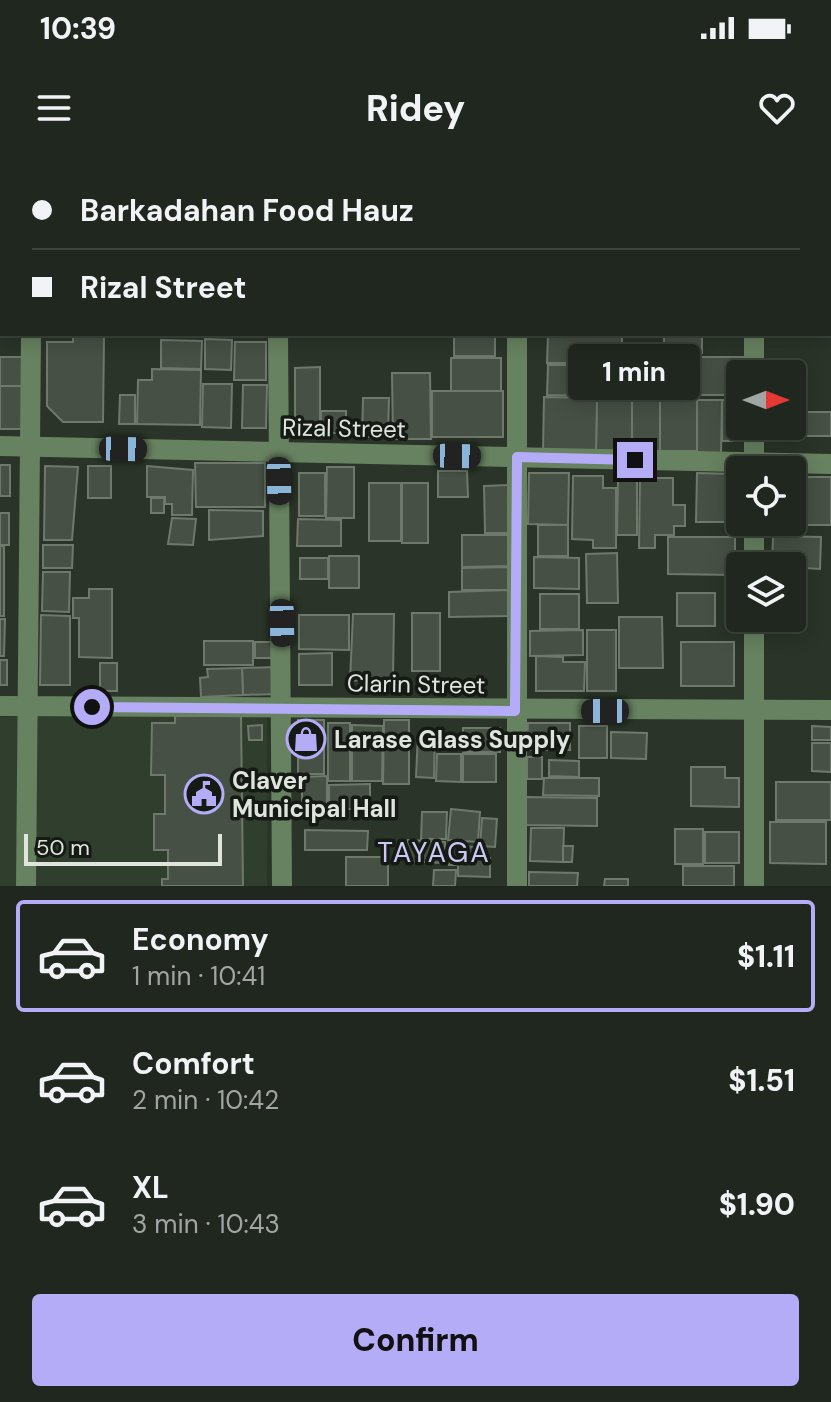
<!DOCTYPE html>
<html lang="en">
<head>
<meta charset="utf-8">
<style>
  :root { --surface:#20271e; --page:#2d332b; --text:#f1f3f6; --muted:#a2a5a4; --line:#3d443c; --accent:#b5acf8 }
  body { margin:0; font-family:"DM Sans",sans-serif; background:var(--page); color:var(--text); height:100vh; display:flex; flex-direction:column; font-size:30px; white-space:nowrap }
  * { box-sizing:border-box; margin:0 }
  p { font-size:26px; color:var(--muted) }
  .icon { flex:none; width:44px; height:44px; fill:none; stroke:currentColor; stroke-width:2; stroke-linecap:round; stroke-linejoin:round }
  .map { position:relative; height:726px; overflow:hidden }
  .side { display:flex; flex-direction:column; background:var(--surface); flex:1 }
  .side>* { flex:none }
  .top-card { position:absolute; left:0px; top:0px; width:832px; height:176px; box-shadow:0 4px 20px #0003,0 0 0 2px var(--line); display:grid; align-content:center; height:176px; padding:0 32px; background:var(--surface) }
  .needle { width:52px; rotate:90deg }
  .buttons { position:absolute; left:726px; top:200px; display:grid; gap:16px }
  .buttons a { display:grid; place-items:center; width:80px; height:80px; border-radius:8px; background:var(--surface); box-shadow:0 4px 20px #0003,0 0 0 2px var(--line); font-size:40px }
  .scale { position:absolute; left:24px; bottom:20px; width:198px; box-sizing:border-box; padding-left:8px; border:4px solid #dfe5dd; border-top:0; font-size:22px; line-height:28px; white-space:nowrap; color:#dfe5dd; -webkit-text-stroke:6px #161a15; paint-order:stroke }
  .end { position:absolute; width:36px; height:36px; margin:-18px; border:10px solid #b5acf8; background:#111; box-shadow:0 0 0 4px #111 }
  .from { border-radius:50% }
  .bubble { position:absolute; height:56px; border-radius:8px; background:var(--surface); box-shadow:0 4px 20px #0003,0 0 0 2px var(--line); font-size:26px; font-weight:800; line-height:56px; text-align:center }
  .car { position:absolute; width:24px; height:48px; margin:-24px -12px; border-radius:10px; box-shadow:0 0 6px 2px #0007; background:linear-gradient(#222 24%,#8ab4d8 0 40%,#222 0 76%,#8ab4d8 0 86%,#222 0) }
  .top-card b { display:flex; align-items:center; gap:28px; height:76px; font-size:30px }
  .top-card b+b { border-top:2px solid var(--line) }
  .top-card i { width:20px; height:20px; background:var(--text) }
  ul { padding:14px 0 0; list-style:none }
  li { display:flex; align-items:center; gap:24px; height:112px; margin:0 16px 12px; padding:0 16px; border:4px solid transparent; border-radius:8px }
  li div { flex:1 }
  li b { display:block; font-size:30px }
  li em { font-style:normal; font-weight:800 }
  li.active { border-color:var(--accent) }
  li>.icon { width:72px; height:72px; stroke-width:1.5 }
  .cta { display:flex; gap:16px; margin-top:auto; padding:16px 32px }
  .cta a { flex:1; height:92px; border-radius:8px; background:var(--accent); color:#111; font-size:32px; font-weight:800; line-height:92px; text-align:center }
  .status { display:flex; justify-content:space-between; align-items:center; height:56px; padding:0 40px; background:var(--surface); direction:ltr }
  .status svg { height:22px; fill:currentColor }
  header { display:flex; justify-content:space-between; align-items:center; height:104px; padding:0 32px; background:var(--surface); font-size:36px; font-weight:800 }
  .map>svg:first-child { display:block }
</style>
</head>
<body>
<div class="status"><b>10:39</b><svg viewBox="0 0 49 12"><path d="M0 12V9h3v3zM5 12V6h3v6zM10 12V3h3v9zM15 12V0h3v12zM26 1h20v11H26zM47 4h2v5h-2z"/></svg></div>
<header><svg class="icon" aria-label="menu" viewBox="0 0 24 24"><path d="M4 6h16M4 12h16M4 18h16"/></svg>Ridey<svg class="icon" aria-label="heart" viewBox="0 0 24 24"><path d="M12 20l-8-8c-3-5 5-10 8-4 3-6 11-1 8 4z"/></svg></header>
<div class="map">
<svg width="831" height="726" viewBox="0 0 831 726">
  <rect width="100%" height="100%" fill="#2a3428"/>
  <path fill="#303e2d" d="M267 554V726H0V557Z"/>
  <g fill="#465044" stroke="#6e796c" stroke-width="2">
    <path d="M299 0H370L299 2Z"/>
    <path d="M379 0H503L379 2Z"/>
    <path d="M541 0H594L541 2Z"/>
    <rect x="454" y="174" width="41" height="22"/>
    <path d="M548 174H622V197H597V203H547Z"/>
    <path d="M664 174 702 177V193L664 197Z"/>
    <path d="M73 177H104L103 262H63L47 246V182H73Z"/>
    <path d="M205 179 232 180 231 210 205 209Z"/>
    <path d="M161 180 202 181 201 209 161 208Z"/>
    <path d="M235 182H266V220H234Z"/>
    <rect x="632" y="190" width="28" height="101"/>
    <rect x="0" y="197" width="27" height="29"/>
    <path d="M699 197H748V214H740V235H699Z"/>
    <rect x="451" y="198" width="50" height="33"/>
    <path d="M548 205H599V228H594V236L547 235Z"/>
    <path d="M320 207V272H295V208Z"/>
    <path d="M152 209 201 210 200 265 137 264 138 220H152Z"/>
    <path d="M392 213H430L431 279H393Z"/>
    <path d="M203 224H232L231 268 202 267Z"/>
    <path d="M243 225H267L266 268H242Z"/>
    <path d="M0 226H27L26 269H0Z"/>
    <path d="M597 230 632 231V291H596Z"/>
    <rect x="432" y="231" width="71" height="46"/>
    <path d="M120 235H135V264H119Z"/>
    <path d="M544 237 597 238 596 291 543 290Z"/>
    <path d="M363 238H389L388 277H362Z"/>
    <rect x="660" y="240" width="37" height="51"/>
    <path d="M697 240H722L721 294 697 293Z"/>
    <path d="M722 240H740V266H754V281H722Z"/>
    <rect x="321" y="251" width="25" height="22"/>
    <rect x="803" y="252" width="28" height="24"/>
    <path d="M195 303H265V347H196Z"/>
    <rect x="0" y="305" width="10" height="31"/>
    <path d="M45 306 78 307 72 380H44Z"/>
    <rect x="88" y="306" width="23" height="32"/>
    <path d="M147 306 193 310 192 355H172V344H165V337H147Z"/>
    <path d="M327 307H354V358H326Z"/>
    <path d="M438 311H467L468 337H438Z"/>
    <rect x="299" y="313" width="26" height="43"/>
    <path d="M529 313H569L568 365 528 364Z"/>
    <path d="M697 313 736 314 735 362H696Z"/>
    <path d="M573 316H603V328H616V388H593V380L572 379Z"/>
    <rect x="795" y="317" width="36" height="48"/>
    <path d="M618 318H637V375H617Z"/>
    <path d="M640 318H673V345H685V366H674V375H655V388H639Z"/>
    <rect x="369" y="323" width="32" height="58"/>
    <rect x="402" y="323" width="26" height="60"/>
    <path d="M509 325 510 373H485L484 326Z"/>
    <rect x="151" y="338" width="13" height="15"/>
    <path d="M209 350 263 351V376L209 380Z"/>
    <rect x="0" y="353" width="9" height="32"/>
    <path d="M172 358 196 359 193 385 168 384Z"/>
    <path d="M298 359 341 360V386H297Z"/>
    <rect x="538" y="365" width="30" height="31"/>
    <path d="M462 375H510V406L462 407Z"/>
    <path d="M773 376 821 377 820 409 772 406Z"/>
    <path d="M668 377H735V415L668 414Z"/>
    <path d="M43 385H73L72 408H43Z"/>
    <rect x="0" y="386" width="4" height="70"/>
    <path d="M617 393 618 443H587L586 394Z"/>
    <rect x="329" y="396" width="30" height="32"/>
    <path d="M534 397 579 398V429L534 428Z"/>
    <rect x="300" y="398" width="28" height="21"/>
    <path d="M509 407V430H462V408Z"/>
    <path d="M43 412H70L69 452 42 451Z"/>
    <path d="M89 429H112V498L79 497V458H73V438H89Z"/>
    <path d="M509 430 510 456 449 457V432Z"/>
    <rect x="677" y="433" width="38" height="33"/>
    <rect x="540" y="434" width="39" height="35"/>
    <rect x="412" y="453" width="28" height="58"/>
    <path d="M353 454H394L393 518 350 521Z"/>
    <path d="M41 455 70 456V525H40Z"/>
    <path d="M299 455H349V490L299 489Z"/>
    <path d="M619 457H662L663 508H619Z"/>
    <path d="M0 459H5L4 496H0Z"/>
    <path d="M583 470V495L530 496V471Z"/>
    <rect x="587" y="470" width="29" height="61"/>
    <rect x="204" y="481" width="49" height="24"/>
    <rect x="255" y="482" width="21" height="16"/>
    <rect x="681" y="482" width="53" height="44"/>
    <path d="M332 493V525H299V494Z"/>
    <path d="M536 496 563 497V502H585L584 531H536Z"/>
    <rect x="0" y="500" width="7" height="25"/>
    <rect x="100" y="503" width="17" height="28"/>
    <path d="M277 507V534L243 535 242 508Z"/>
    <path d="M242 508 243 535 201 537 200 518 208 517 207 509Z"/>
    <path d="M175 556H241L243 726H162V719H168V690H154V654H165V615H151L152 563H175Z"/>
    <rect x="298" y="560" width="26" height="54"/>
    <path d="M384 560H409V624H383Z"/>
    <rect x="328" y="563" width="22" height="58"/>
    <path d="M528 563H570V590H527Z"/>
    <path d="M262 565V580H249L248 566Z"/>
    <path d="M352 565 383 566 382 621H352Z"/>
    <rect x="579" y="566" width="28" height="32"/>
    <path d="M812 566 831 567V580H812Z"/>
    <rect x="463" y="568" width="37" height="24"/>
    <path d="M611 572 647 573 646 599 611 598Z"/>
    <path d="M418 574 435 575 434 618 416 617Z"/>
    <path d="M812 583H831V612L812 611Z"/>
    <path d="M437 594H461V622L436 621Z"/>
    <rect x="463" y="594" width="33" height="28"/>
    <rect x="527" y="597" width="15" height="22"/>
    <path d="M549 600 579 601V617L549 616Z"/>
    <path d="M691 607H725V618H739V647L691 646Z"/>
    <path d="M327 616V648H302V617Z"/>
    <path d="M544 618H599V636L543 635Z"/>
    <rect x="776" y="622" width="55" height="38"/>
    <path d="M370 624V649H329V625Z"/>
    <path d="M525 637 597 638V666L525 665Z"/>
    <path d="M451 649 480 652 478 682 448 680Z"/>
    <path d="M422 652H447L446 679H421Z"/>
    <path d="M482 658 497 659 495 687 480 686Z"/>
    <path d="M770 662H826V704L770 703Z"/>
    <path d="M531 668H564L563 702 530 701Z"/>
    <rect x="675" y="669" width="28" height="35"/>
    <path d="M305 670 368 671 367 690H305Z"/>
    <rect x="705" y="672" width="34" height="31"/>
    <path d="M408 680 445 682 444 703 406 701Z"/>
    <path d="M449 686 477 687V698H490V717L458 716V705H449Z"/>
    <path d="M563 686H573L572 702H563Z"/>
    <rect x="346" y="697" width="42" height="29"/>
    <rect x="683" y="706" width="51" height="20"/>
    <path d="M434 710H456L455 726H433Z"/>
    <path d="M529 712 578 713 577 726H529Z"/>
    <path d="M605 719H628V726H604Z"/>
  </g>
  <g fill="none" stroke-linecap="round" stroke-linejoin="round">
    <g stroke="#678260" stroke-width="20">
      <path d="M278 0V2"/>
      <path d="M518 0V2"/>
      <path d="M754 0V2"/>
      <path d="M32 2V0"/>
      <path d="M0 26H2"/>
      <path d="M830 58H831"/>
      <path d="M278 174 282 726"/>
      <path d="M754 174V214"/>
      <path d="M754 266V310"/>
      <path d="M0 286 831 304"/>
      <path d="M754 362V406"/>
      <path d="M754 458V726"/>
      <path d="M0 546 831 550"/>
      <path d="M26 726 31 174"/>
      <path d="M517 726V174"/>
    </g>
  </g>
  <g fill="none" stroke-linecap="round" stroke-linejoin="round">
    <path stroke="#b5acf8" stroke-width="10" d="M92 547 515 551 517 297 635 300"/>
  </g>
  <defs>
    <symbol id="shop-ring" viewBox="-11 -11 22 22"><circle r="9.5" fill="#161a15" stroke="#b5acf8" stroke-width="1.5"/><path d="M-5-2.5h2.3a2.7 3.5 0 0 1 5.4 0H5L5.5 6h-11ZM-1.5-2.5h3a1.5 2.3 0 0 0-3 0Z" fill="#b5acf8"/></symbol>
    <symbol id="civic-ring" viewBox="-11 -11 22 22"><circle r="9.5" fill="#161a15" stroke="#b5acf8" stroke-width="1.5"/><path d="M-.6-6.5H3V-4.5H.6V-3L4-1V1h2V6H-6V1h2V-1L-.6-3ZM-1.2 2.5V6h2.4V2.5Z" fill="#b5acf8"/></symbol>
  </defs>
  <g fill-rule="evenodd">
    <use href="#shop-ring" x="284" y="557" width="44" height="44"/>
    <use href="#civic-ring" x="182" y="612" width="44" height="44"/>
  </g>
  <g text-anchor="middle" dominant-baseline="central" stroke-width="7" stroke-linejoin="round" paint-order="stroke">
    <g font-size="24" fill="#dfe5dd" stroke="#161a15">
      <text transform="translate(344 268) rotate(1)">Rizal Street</text>
      <text transform="translate(416 524) rotate(1)">Clarin Street</text>
    </g>
    <g font-size="24" font-weight="bold" fill="#dfe5dd" stroke="#161a15" text-anchor="start">
      <text x="334" y="579">Larase Glass Supply</text>
      <text x="232" y="620">Claver<tspan x="232" dy="28">Municipal Hall</tspan></text>
    </g>
    <g font-size="28" letter-spacing="2" fill="#ccc8f3" stroke="#161a15">
      <text x="434" y="692">TAYAGA</text>
    </g>
  </g>
</svg>
<div class="buttons">
<a><svg class="needle" viewBox="-14 -14 28 28"><path d="M0-13l5 13h-10z" fill="#e53935"/><path d="M0 13l5-13h-10z" fill="#a2a5a4"/></svg></a>
<a><svg class="icon" aria-label="locate" viewBox="0 0 24 24"><circle cx="12" cy="12" r="6"/><path d="M12 2v4M12 18v4M2 12h4M18 12h4"/></svg></a>
<a><svg class="icon" aria-label="layers" viewBox="0 0 24 24"><path d="M12 4l9 5-9 5-9-5zM3 14l9 5 9-5"/></svg></a>
</div>
<div class="scale">50 m</div>
<i class="end from" style="left:92px;top:547px"></i>
<i class="end" style="left:635px;top:300px"></i>
<div class="bubble" style="left:568px;top:184px;width:132px">1 min</div>
<i class="car" style="left:123px;top:289px;rotate:91deg"></i>
<i class="car" style="left:457px;top:296px;rotate:91deg"></i>
<i class="car" style="left:279px;top:321px;rotate:179deg"></i>
<i class="car" style="left:282px;top:463px;rotate:179deg"></i>
<i class="car" style="left:605px;top:551px;rotate:270deg"></i>
<div class="top-card">
<b><i class="from"></i>Barkadahan Food Hauz</b>
<b><i></i>Rizal Street</b>
</div>
</div>
<section class="side">
<ul>
<li class="active"><svg class="icon" aria-label="car" viewBox="0 0 24 24"><path d="M5 17H2v-5l4-1 3-4h7l3 4 3 1v5h-3M9 17h6M6 11h13"/><circle cx="7" cy="17" r="2"/><circle cx="17" cy="17" r="2"/></svg><div><b>Economy</b><p>1 min · 10:41</p></div><em>$1.11</em></li>
<li><svg class="icon" aria-label="car" viewBox="0 0 24 24"><path d="M5 17H2v-5l4-1 3-4h7l3 4 3 1v5h-3M9 17h6M6 11h13"/><circle cx="7" cy="17" r="2"/><circle cx="17" cy="17" r="2"/></svg><div><b>Comfort</b><p>2 min · 10:42</p></div><em>$1.51</em></li>
<li><svg class="icon" aria-label="car" viewBox="0 0 24 24"><path d="M5 17H2v-5l4-1 3-4h7l3 4 3 1v5h-3M9 17h6M6 11h13"/><circle cx="7" cy="17" r="2"/><circle cx="17" cy="17" r="2"/></svg><div><b>XL</b><p>3 min · 10:43</p></div><em>$1.90</em></li>
</ul>
<div class="cta"><a>Confirm</a></div>
</section>
</body>
</html>
